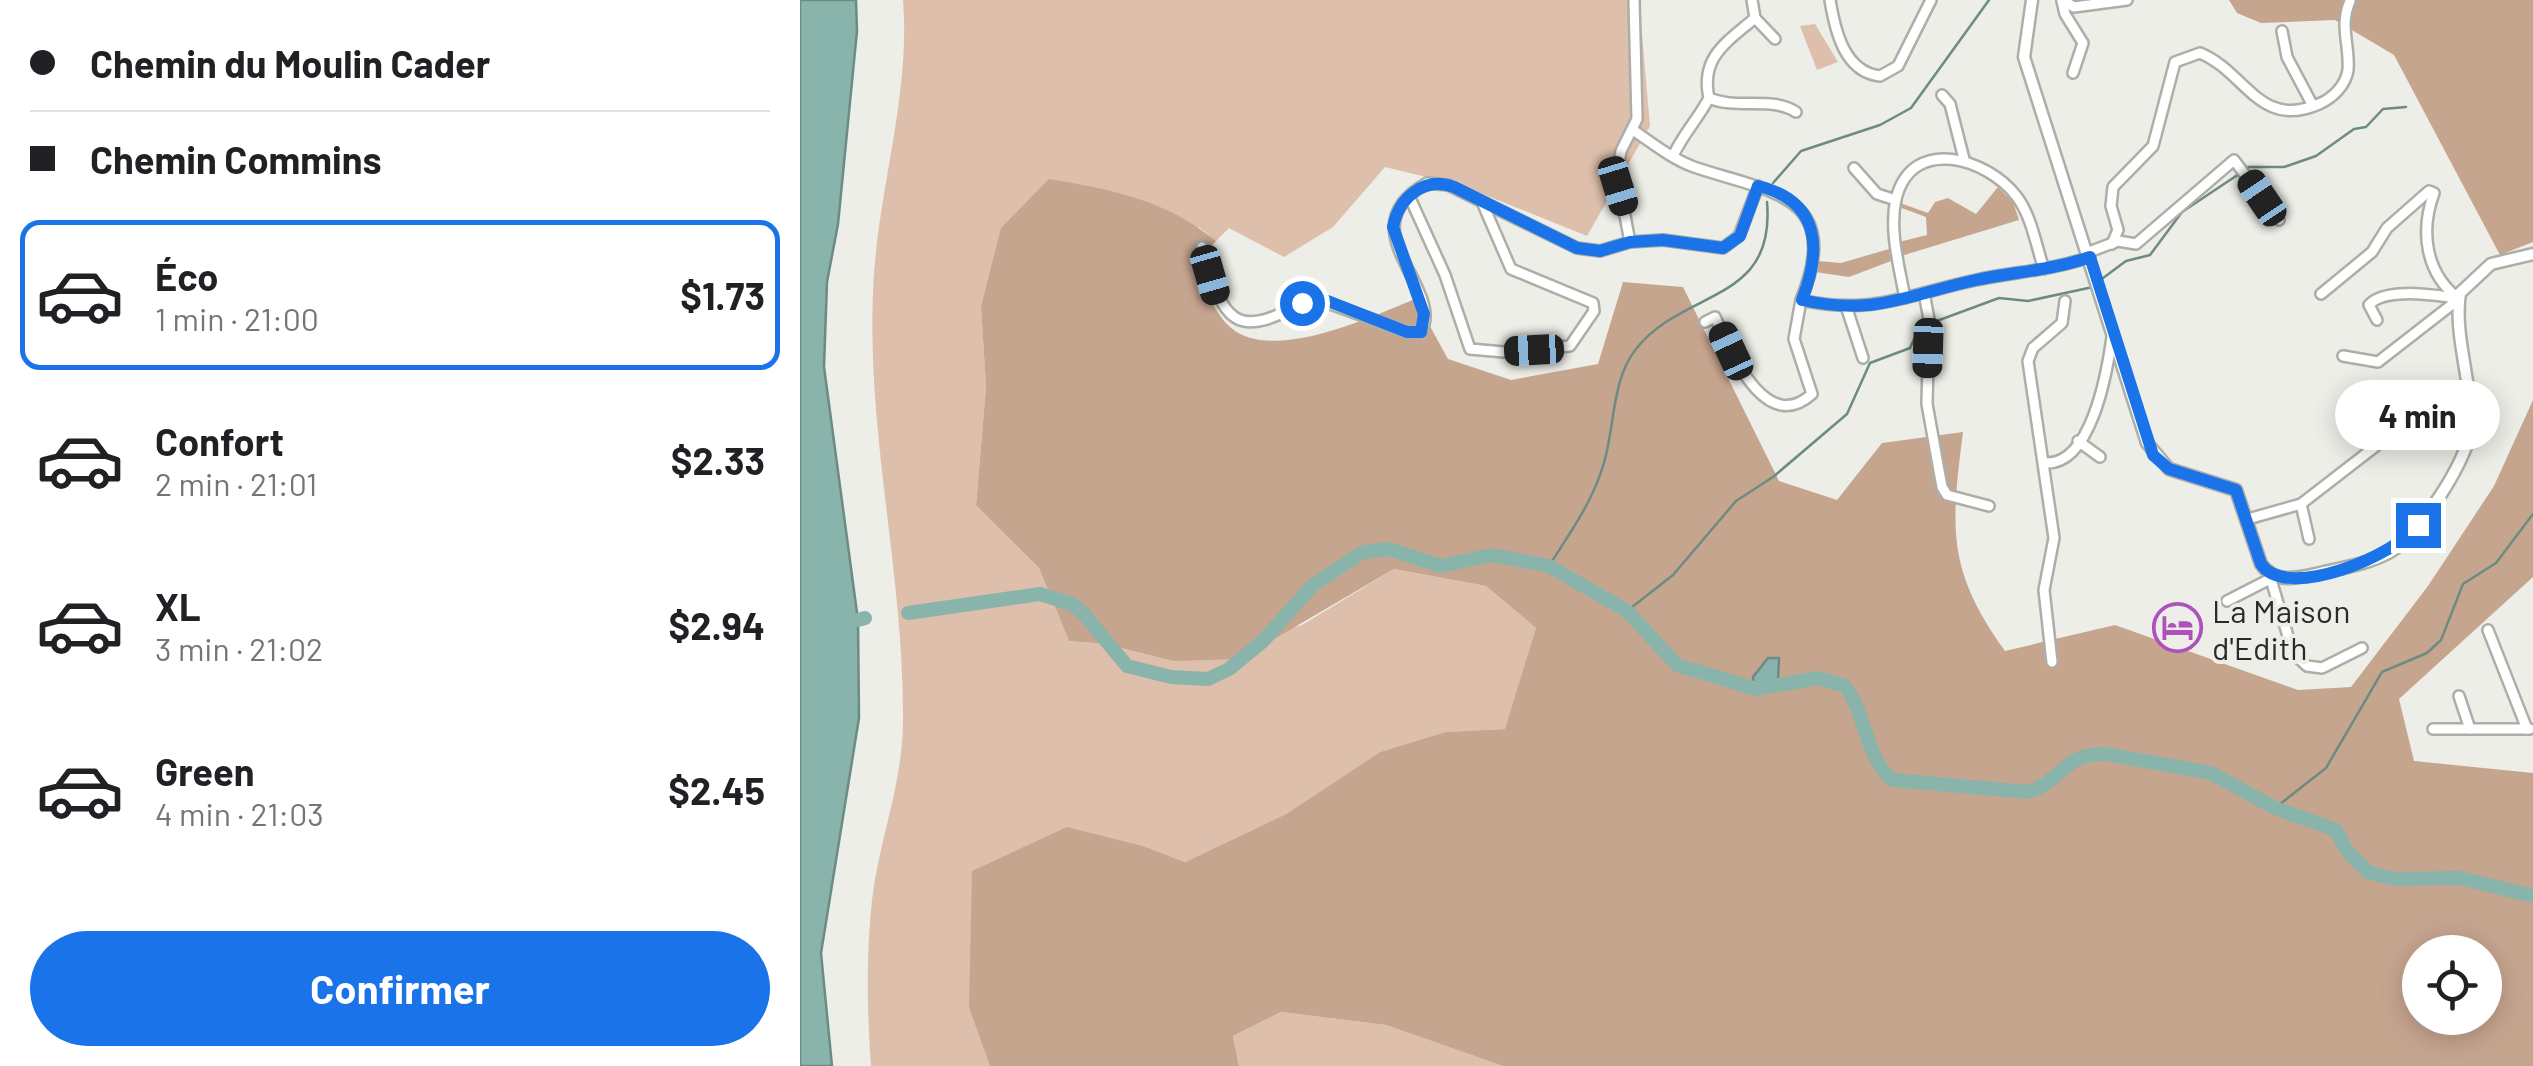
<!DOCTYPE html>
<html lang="fr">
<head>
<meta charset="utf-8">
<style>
  :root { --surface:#fff; --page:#f2f2f2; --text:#202124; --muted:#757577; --line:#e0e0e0; --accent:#1a73e8 }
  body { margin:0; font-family:Barlow,sans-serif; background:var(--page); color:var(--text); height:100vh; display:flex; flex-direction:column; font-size:38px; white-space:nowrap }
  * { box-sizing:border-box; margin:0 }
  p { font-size:32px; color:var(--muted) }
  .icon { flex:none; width:55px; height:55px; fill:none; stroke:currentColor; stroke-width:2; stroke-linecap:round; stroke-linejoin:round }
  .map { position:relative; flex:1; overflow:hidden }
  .side { display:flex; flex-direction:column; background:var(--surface); width:800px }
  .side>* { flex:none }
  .guide { display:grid; align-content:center; height:220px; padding:0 30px; background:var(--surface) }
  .fabs { position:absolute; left:1602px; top:935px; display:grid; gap:20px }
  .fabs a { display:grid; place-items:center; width:100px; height:100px; border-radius:50%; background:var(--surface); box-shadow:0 5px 25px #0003; font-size:50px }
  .end { position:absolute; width:45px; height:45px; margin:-22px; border:12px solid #1a73e8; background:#fff; box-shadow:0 0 0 5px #fff }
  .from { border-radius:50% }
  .bubble { position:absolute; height:70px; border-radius:35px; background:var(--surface); box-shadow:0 5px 25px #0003; font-size:32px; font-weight:700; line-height:70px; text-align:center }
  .car { position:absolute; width:30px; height:60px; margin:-30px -15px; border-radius:12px; box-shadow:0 0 8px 2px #0007; background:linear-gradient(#222 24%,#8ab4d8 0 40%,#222 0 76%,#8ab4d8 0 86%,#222 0) }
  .guide b { display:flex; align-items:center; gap:35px; height:95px; font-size:38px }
  .guide b+b { border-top:2px solid var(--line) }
  .guide i { width:25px; height:25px; background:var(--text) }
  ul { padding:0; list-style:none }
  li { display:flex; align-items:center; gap:30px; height:150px; margin:0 20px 15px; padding:0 10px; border:5px solid transparent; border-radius:20px }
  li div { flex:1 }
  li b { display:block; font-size:38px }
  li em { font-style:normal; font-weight:700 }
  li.selected { border-color:var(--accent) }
  li>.icon { width:90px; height:90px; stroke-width:1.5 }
  .button { display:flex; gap:20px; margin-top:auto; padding:20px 30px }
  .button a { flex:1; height:115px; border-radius:60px; background:var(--accent); color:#fff; font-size:40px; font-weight:700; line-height:115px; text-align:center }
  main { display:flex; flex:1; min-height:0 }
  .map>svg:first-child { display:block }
</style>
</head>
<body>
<main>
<section class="side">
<div class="guide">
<b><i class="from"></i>Chemin du Moulin Cader</b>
<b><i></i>Chemin Commins</b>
</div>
<ul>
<li class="selected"><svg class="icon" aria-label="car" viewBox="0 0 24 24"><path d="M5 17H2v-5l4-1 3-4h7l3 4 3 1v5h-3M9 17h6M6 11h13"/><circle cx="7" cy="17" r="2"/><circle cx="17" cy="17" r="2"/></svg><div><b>Éco</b><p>1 min · 21:00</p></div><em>$1.73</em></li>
<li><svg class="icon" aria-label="car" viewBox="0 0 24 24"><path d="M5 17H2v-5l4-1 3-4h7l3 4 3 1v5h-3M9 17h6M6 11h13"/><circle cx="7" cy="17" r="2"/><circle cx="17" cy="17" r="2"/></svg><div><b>Confort</b><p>2 min · 21:01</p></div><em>$2.33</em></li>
<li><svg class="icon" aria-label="car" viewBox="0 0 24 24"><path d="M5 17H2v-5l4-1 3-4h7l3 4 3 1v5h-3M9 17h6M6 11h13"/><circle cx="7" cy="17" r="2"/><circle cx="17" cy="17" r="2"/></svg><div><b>XL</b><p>3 min · 21:02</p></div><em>$2.94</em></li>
<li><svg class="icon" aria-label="car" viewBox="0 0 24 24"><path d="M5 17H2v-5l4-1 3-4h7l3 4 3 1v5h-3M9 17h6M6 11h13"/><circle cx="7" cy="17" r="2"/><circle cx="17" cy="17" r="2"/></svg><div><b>Green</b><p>4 min · 21:03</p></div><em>$2.45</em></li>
</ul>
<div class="button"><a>Confirmer</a></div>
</section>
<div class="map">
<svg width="1733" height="1066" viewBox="0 0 1733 1066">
  <rect width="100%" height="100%" fill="#eceee7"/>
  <g fill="#ddbfab">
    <path d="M103 0H839L850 126 787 236 663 186 585 167 533 227 484 257 429 228 416 241 399 227 181 307 186 387 176 504 239 568 269 641 305 644 373 661 502 625 594 569 686 586 736 628 706 729 645 732 580 752 486 814 385 862 346 847 169 1008 190 1066H71C67 1011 66 955 72 900 79 840 103 783 103 721 104 575 67 437 73 293 76 196 111 98 103 0Z"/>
    <path d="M1015 24 1038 62 1017 70 1000 26Z"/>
    <path d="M481 1012 586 1025 703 1066H439L433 1036Z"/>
  </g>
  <g fill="#c6a58f" fill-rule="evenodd">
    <path d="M1429 0H1733V242L1700 255 1594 55 1535 20 1461 23 1437 13Z"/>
    <path d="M249 179C310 189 367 200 416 241L393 267C404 284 415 314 430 327 471 364 571 317 615 299L648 359 711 380 798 364 823 282 883 287 979 481 1037 500 1082 443 1163 432C1151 527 1146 569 1205 651L1315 625 1498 690 1551 687 1628 586 1694 486 1733 400V577L1599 699 1614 761 1733 773V1066H703L586 1025 481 1012 433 1036 439 1066H190L169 1008 172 871 267 827 346 847 385 862 486 814 580 752 645 732 705 729 736 628 686 586 594 569 440 659 373 661 305 644 269 641 239 568 176 505 186 387 181 307 201 228ZM1620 952H1685V1018H1620Z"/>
    <path d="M1198 187 1213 202 1219 220 1101 256 1099 242 1127 235 1126 217 1099 207 1100 203 1128 213 1135 202 1148 198 1176 214Z"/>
    <path d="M1089 249 1091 261 1049 277 1015 272 1018 261 1041 263Z"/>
  </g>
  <g fill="#88b4ab" stroke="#6c8b84" stroke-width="2.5">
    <path d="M0 0H56L57 31 38 224 27 282 24 367 58 620 59 718 21 953 32 1066H0Z"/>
    <path d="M968 658H979L978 680 965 691 954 692 953 677Z"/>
  </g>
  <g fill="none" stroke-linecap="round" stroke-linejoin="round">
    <g stroke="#6c8b84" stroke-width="2.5">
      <path d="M1448 167H1484L1516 156 1554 129 1566 127 1583 109 1606 107"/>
      <path d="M973 183 1001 151 1080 125 1111 108 1189 0"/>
      <path d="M1299 281 1326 261 1350 255 1382 212 1439 174"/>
      <path d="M1134 322 1199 298 1228 301 1293 287"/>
      <path d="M749 566C769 534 792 503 803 466 815 429 811 380 836 349 884 288 976 304 967 202"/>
      <path d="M827 611 873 575 936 501 973 477 1047 414 1070 363 1110 348 1117 333 1127 325"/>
      <path d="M1475 808 1526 768 1582 672 1627 653 1641 640 1663 584 1696 563 1733 514"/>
    </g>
    <g stroke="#88b4ab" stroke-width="14">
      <path d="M108 613 240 594 272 604 283 613 327 666 371 677 408 679 429 669 463 641 512 586 563 552 589 549 640 566 692 555 749 566 827 611 877 665 956 689 1018 678 1045 686C1066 713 1066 760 1093 780L1228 792C1260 783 1265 752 1306 754L1411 773 1475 808 1536 830 1547 851 1568 872 1594 879 1660 878 1733 896"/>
      <path d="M58 620 65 618"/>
    </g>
    <defs>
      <g id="minor">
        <path d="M952 0 955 18 975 39"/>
        <path d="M1030 0C1035 30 1044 72 1080 76L1098 66 1131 0"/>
        <path d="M1262 0 1274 7 1327 0"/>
        <path d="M1262 1 1265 14 1283 43 1273 73"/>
        <path d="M1482 31 1487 57 1513 106"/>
        <path d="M1142 95 1150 104 1164 159"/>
        <path d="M909 98C937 110 972 96 996 112"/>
        <path d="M833 130C852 143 872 159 894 167 970 193 1044 193 1001 300 1072 316 1109 294 1176 280 1214 272 1253 270 1290 257"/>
        <path d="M873 156C883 134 898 119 909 98 900 57 927 42 955 18"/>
        <path d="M1054 168 1077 194 1096 200"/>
        <path d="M610 198 645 275 670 349 704 352 770 346 794 311 793 303 711 269 682 202"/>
        <path d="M830 242 817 174 821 151 837 119 834 0"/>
        <path d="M1312 244 1318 230 1311 206 1313 187 1353 146 1375 62 1400 53C1446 72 1459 130 1519 104 1533 98 1546 85 1548 70 1550 44 1539 27 1550 1"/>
        <path d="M402 247C423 321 434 345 511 297L607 332H621C646 288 545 229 627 183L648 185 777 248 800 251 830 242 863 240 923 248 939 236 958 186"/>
        <path d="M1289 252 1318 241 1336 244 1434 160 1479 220"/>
        <path d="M1124 293 1129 319 1127 404 1142 487 1147 495 1189 506"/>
        <path d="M1521 294 1572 252 1587 228 1629 191 1634 193C1620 231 1625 273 1659 299"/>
        <path d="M1105 298C1099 266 1089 230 1096 199 1112 134 1189 159 1217 197 1232 217 1236 246 1244 269"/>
        <path d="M1047 309 1063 358"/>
        <path d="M1577 320 1569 305C1584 287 1633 295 1656 298"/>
        <path d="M905 322 915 317C930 348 964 437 1012 394L994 339 1001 300"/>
        <path d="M1543 356 1578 362 1659 299"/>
        <path d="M1278 441 1300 457"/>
        <path d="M1244 463C1291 467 1307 373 1312 337"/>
        <path d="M1501 504 1509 539"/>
        <path d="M1448 519 1501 504 1598 429 1613 428"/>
        <path d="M1469 573 1493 653 1507 666 1522 668 1562 648"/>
        <path d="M1427 601 1468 580"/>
        <path d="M1688 630 1727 729"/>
        <path d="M1252 662 1244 590 1254 538 1228 361 1233 348 1262 323 1265 301"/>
        <path d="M1659 696 1670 729"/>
        <path d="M1633 729H1730"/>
      </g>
      <path id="tertiary" d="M1232 0 1224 57 1347 443 1369 469 1436 490 1461 564C1476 586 1502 577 1524 572 1547 567 1570 563 1590 552 1617 537 1667 462 1670 431 1674 386 1653 337 1660 293L1691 264 1733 254"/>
    </defs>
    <use href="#minor" stroke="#adaea8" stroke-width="14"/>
    <use href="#tertiary" stroke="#adaea8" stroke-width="15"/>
    <use href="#minor" stroke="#fff" stroke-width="9"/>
    <use href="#tertiary" stroke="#fff" stroke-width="10"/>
  </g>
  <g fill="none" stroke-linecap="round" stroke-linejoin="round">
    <path stroke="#1a73e8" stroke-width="12" d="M502 303 520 298 607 332H621L624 314 593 227C599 197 625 176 654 187L777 248 800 251 830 242 863 240 923 248 940 236 958 186C1020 201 1022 249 1002 300 1075 316 1107 295 1176 280 1214 272 1253 270 1290 257L1353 455 1369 469 1436 490 1461 564C1487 602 1596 555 1618 525"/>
  </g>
  <defs>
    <symbol id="hotel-ring" viewBox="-11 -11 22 22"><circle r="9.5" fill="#eceee7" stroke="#af51bb" stroke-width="1.5"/><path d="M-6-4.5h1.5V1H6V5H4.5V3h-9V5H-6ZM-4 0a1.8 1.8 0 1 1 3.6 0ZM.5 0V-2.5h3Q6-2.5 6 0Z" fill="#af51bb"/></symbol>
  </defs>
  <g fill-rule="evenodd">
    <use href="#hotel-ring" x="1350" y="600" width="55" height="55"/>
  </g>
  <g text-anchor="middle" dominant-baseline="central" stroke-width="8" stroke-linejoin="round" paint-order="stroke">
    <g font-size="32" fill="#2a2a28" stroke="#eceee7" text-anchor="start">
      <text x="1412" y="610">La Maison<tspan x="1412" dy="37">d'Edith</tspan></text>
    </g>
  </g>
</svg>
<div class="fabs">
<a><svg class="icon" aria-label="locate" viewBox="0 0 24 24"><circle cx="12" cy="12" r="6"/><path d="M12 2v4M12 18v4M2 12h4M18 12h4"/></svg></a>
</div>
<i class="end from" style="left:502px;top:303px"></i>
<i class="end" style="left:1618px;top:525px"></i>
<div class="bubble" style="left:1535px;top:380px;width:165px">4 min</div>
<i class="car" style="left:818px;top:186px;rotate:163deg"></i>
<i class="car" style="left:1462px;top:198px;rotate:326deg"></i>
<i class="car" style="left:410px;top:275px;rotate:164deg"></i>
<i class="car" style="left:1128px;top:348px;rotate:182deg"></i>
<i class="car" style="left:734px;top:350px;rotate:267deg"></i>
<i class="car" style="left:931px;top:351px;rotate:335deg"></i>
</div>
</main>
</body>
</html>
